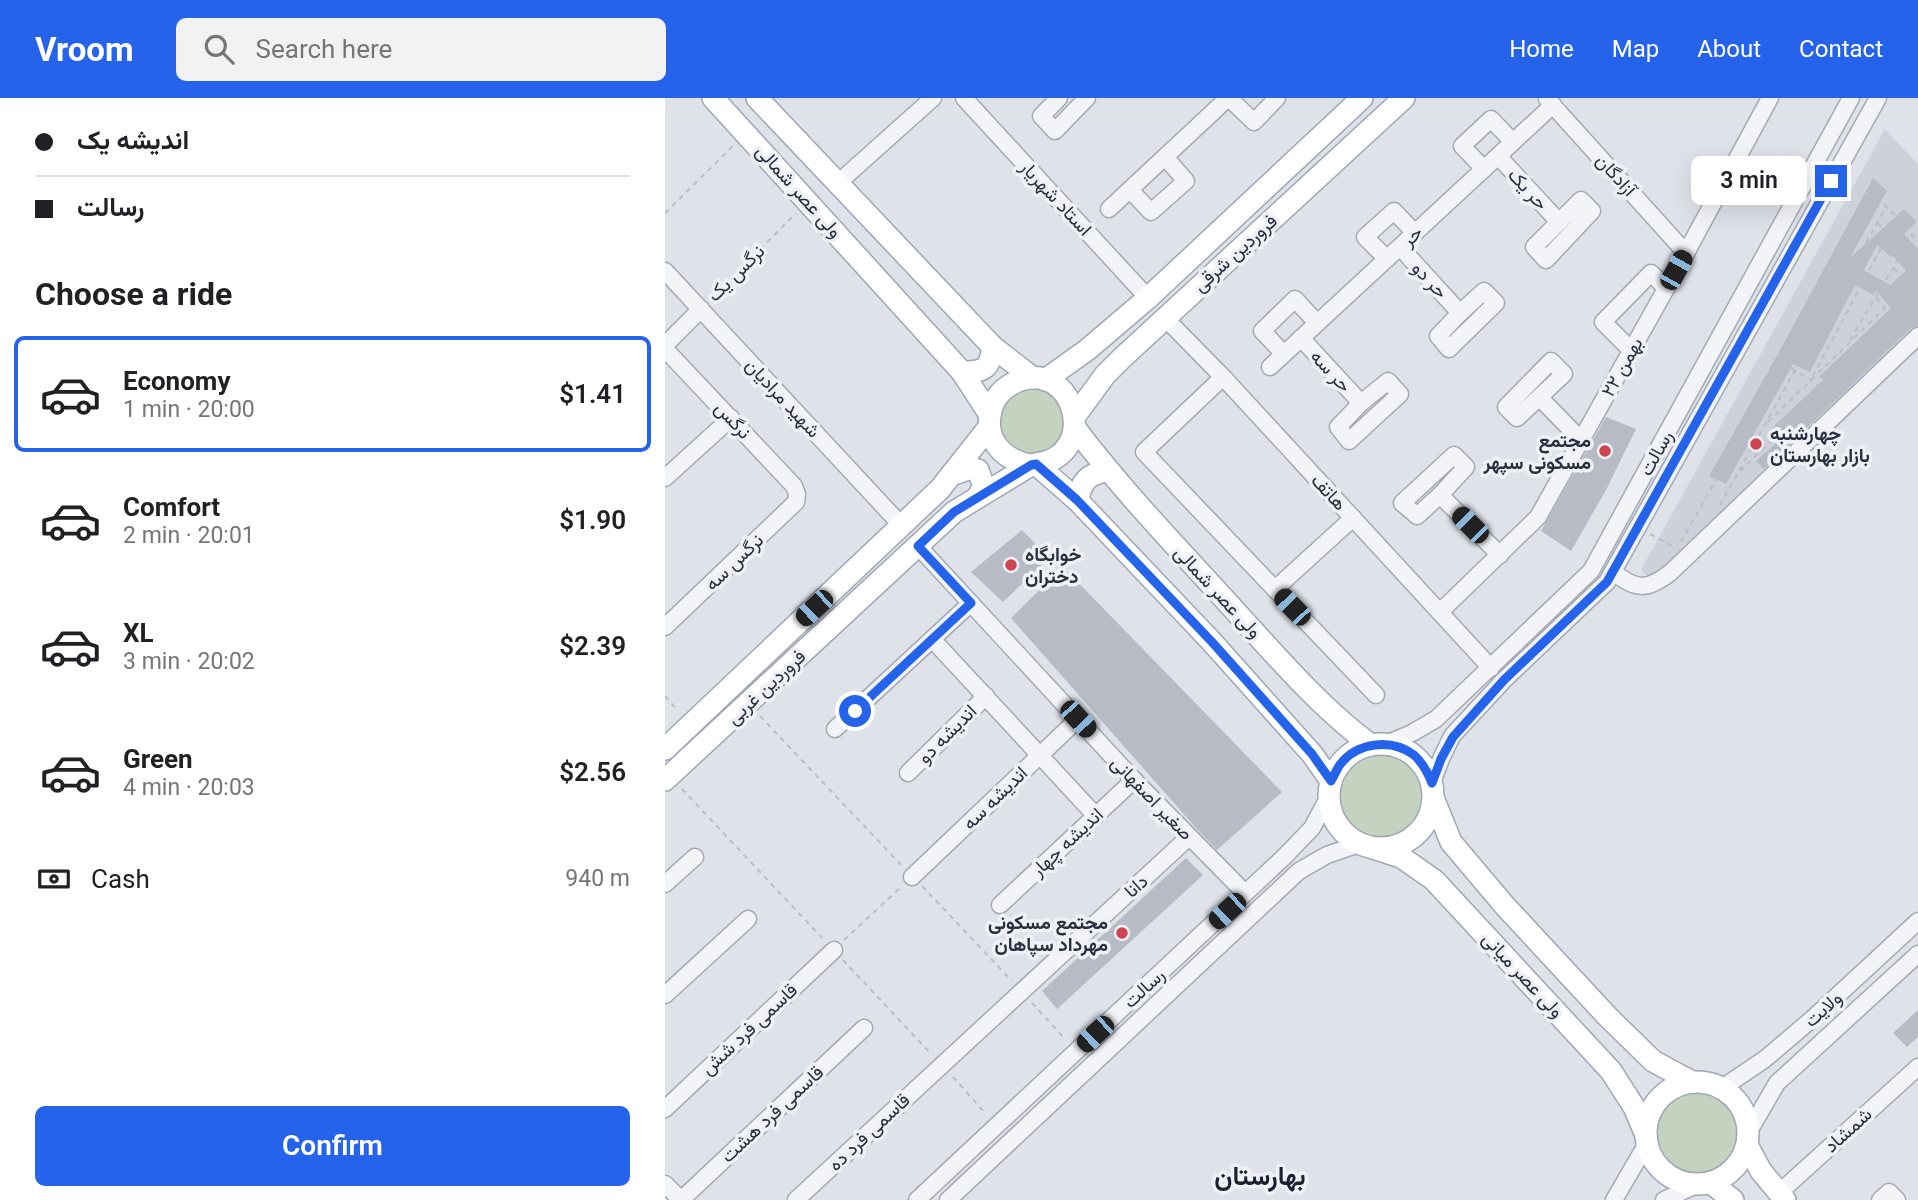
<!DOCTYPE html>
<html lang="en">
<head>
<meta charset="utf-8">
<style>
  :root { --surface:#fff; --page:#f2f2f2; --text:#202124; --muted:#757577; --line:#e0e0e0; --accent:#2563eb }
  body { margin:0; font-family:Roboto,Vazirmatn,sans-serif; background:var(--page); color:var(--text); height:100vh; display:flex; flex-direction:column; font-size:26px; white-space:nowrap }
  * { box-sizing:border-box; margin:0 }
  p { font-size:23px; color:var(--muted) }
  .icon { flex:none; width:38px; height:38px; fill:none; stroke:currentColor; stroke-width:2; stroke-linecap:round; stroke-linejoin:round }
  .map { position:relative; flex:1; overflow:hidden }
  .drawer { display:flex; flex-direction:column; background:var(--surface); width:665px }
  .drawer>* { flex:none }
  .top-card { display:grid; align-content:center; height:154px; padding:0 35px; background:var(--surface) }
  .end { position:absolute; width:32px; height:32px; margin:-16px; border:9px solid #2563eb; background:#fff; box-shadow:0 0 0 4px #fff }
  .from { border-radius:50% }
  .bubble { position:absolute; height:49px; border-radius:10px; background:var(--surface); box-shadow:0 7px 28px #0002; font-size:23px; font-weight:600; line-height:49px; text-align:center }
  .car { position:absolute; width:21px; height:42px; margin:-21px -10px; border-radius:9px; box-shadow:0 0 5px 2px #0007; background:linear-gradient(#222 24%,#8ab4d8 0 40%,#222 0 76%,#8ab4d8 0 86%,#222 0) }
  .top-card b { display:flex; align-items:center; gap:24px; height:66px; font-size:26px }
  .top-card b+b { border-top:2px solid var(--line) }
  .top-card i { width:18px; height:18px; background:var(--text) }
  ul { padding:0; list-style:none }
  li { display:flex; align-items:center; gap:21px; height:116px; margin:0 14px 10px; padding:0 21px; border:4px solid transparent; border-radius:10px }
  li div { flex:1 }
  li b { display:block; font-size:26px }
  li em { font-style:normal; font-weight:600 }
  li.active { border-color:var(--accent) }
  li>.icon { width:63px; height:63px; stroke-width:1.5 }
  h2 { padding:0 35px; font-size:32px; line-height:84px }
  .pay { display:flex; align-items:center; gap:18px; height:77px; padding:0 35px; font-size:26px }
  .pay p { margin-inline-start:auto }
  .action { display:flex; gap:14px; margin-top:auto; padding:14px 35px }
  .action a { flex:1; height:80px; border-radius:10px; background:var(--accent); color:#fff; font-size:28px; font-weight:600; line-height:80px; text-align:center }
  header { display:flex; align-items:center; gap:42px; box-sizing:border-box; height:98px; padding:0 35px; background:var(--accent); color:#fff }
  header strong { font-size:33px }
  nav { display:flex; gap:38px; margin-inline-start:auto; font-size:24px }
  .search { width:490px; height:63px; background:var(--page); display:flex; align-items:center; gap:18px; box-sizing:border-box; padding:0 24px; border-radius:10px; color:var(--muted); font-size:26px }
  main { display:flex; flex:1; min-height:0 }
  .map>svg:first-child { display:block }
</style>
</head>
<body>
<header>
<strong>Vroom</strong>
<div class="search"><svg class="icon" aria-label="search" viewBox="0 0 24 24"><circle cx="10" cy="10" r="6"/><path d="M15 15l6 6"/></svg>Search here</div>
<nav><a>Home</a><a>Map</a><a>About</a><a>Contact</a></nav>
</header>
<main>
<section class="drawer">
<div class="top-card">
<b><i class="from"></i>اندیشه یک</b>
<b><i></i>رسالت</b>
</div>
<h2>Choose a ride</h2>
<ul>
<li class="active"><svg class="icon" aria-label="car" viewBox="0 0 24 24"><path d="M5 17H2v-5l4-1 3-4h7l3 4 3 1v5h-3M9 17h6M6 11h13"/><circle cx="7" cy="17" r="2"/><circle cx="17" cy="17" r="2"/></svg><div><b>Economy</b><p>1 min · 20:00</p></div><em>$1.41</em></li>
<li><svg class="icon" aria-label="car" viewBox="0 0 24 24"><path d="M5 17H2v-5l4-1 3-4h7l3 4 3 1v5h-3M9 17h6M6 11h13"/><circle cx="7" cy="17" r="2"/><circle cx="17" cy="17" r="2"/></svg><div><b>Comfort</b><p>2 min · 20:01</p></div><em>$1.90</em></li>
<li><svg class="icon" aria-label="car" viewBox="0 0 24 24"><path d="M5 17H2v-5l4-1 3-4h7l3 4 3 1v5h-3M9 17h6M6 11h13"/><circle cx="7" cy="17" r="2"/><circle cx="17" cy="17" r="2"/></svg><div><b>XL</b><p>3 min · 20:02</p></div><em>$2.39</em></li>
<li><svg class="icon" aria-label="car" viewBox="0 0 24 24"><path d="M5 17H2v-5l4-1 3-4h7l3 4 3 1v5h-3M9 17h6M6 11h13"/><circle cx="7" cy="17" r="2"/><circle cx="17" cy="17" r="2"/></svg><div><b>Green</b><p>4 min · 20:03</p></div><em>$2.56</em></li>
</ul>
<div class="pay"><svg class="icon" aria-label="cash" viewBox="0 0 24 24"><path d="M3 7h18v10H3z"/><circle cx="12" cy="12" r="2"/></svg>Cash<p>940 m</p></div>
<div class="action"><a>Confirm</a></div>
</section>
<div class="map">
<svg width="1253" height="1102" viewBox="0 0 1253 1102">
  <rect width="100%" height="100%" fill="#dfe2e9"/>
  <path fill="#cdd1db" d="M1220 31 1253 66V235L986 482 976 472Z"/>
  <g fill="#c4d3c0">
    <circle cx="367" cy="323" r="33"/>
    <circle cx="717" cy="699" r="47"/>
    <circle cx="1032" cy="1036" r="45"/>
  </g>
  <g fill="#b7bbc5" fill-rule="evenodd">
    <path d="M1208 80 1222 93 1185 160 1239 111 1252 124 1239 136 1253 151V228L1246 230 1099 371 1091 363 1117 340 1107 330 1159 281 1154 279 1226 210 1211 192 1209 197 1190 187 1145 274 1128 266 1061 386 1044 378 1113 256ZM1212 147 1226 159 1228 158 1241 173 1225 187 1199 172Z"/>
    <path d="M941 319 971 331 941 392 906 453 876 433Z"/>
    <path d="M357 432 384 460 338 504 306 474Z"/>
    <path d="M398 469 617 694 552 752 531 730 346 520Z"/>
    <path d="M521 760 538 777 392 911 377 893Z"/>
    <path d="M1253 912V939L1242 949 1228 935Z"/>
  </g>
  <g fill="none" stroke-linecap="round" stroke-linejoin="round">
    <defs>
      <g id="minor">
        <path d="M299 0 483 200"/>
        <path d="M394 0 376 18 390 33 422 0"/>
        <path d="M564 0 589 24 612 0"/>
        <path d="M882 1 1021 155"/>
        <path d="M833 58 894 124"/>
        <path d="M819 71 797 48 826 21 848 44"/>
        <path d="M173 85 268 0"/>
        <path d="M465 92 486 114 521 83 500 59"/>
        <path d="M916 102 927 113 881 162 869 149Z"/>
        <path d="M444 111 563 0"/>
        <path d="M735 149 795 215"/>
        <path d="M722 161 700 139 729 113 750 135"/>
        <path d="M0 173 236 427"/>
        <path d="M819 193 831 205 784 251 773 238 795 215Z"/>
        <path d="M499 219 558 279 826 570"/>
        <path d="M636 240 696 305"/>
        <path d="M0 247 36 211"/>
        <path d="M0 251 129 388 132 396 131 404 0 529"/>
        <path d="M966 252 938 224 986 175 1001 190"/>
        <path d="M619 256 597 233 630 201 652 225"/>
        <path d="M886 263 899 276 852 320 841 309Z"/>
        <path d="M605 269 888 7"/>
        <path d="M558 279 479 354 711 597"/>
        <path d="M723 283 735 296 684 343 673 329 696 305Z"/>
        <path d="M875 300 916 342"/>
        <path d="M789 357 801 369 775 397 752 418 737 405Z"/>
        <path d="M0 380 66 320"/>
        <path d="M775 397 835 457"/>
        <path d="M253 448 469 682 580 795"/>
        <path d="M948 474C972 492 982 493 1006 474L1253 238"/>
        <path d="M610 491 688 420"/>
        <path d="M776 513 873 419 1021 155 1105 0"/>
        <path d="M267 541 431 718"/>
        <path d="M170 631 306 505"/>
        <path d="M721 646 747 635 771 621 926 473 1186 0"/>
        <path d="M243 675 321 598"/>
        <path d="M767 685 776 661 787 638 839 582 942 484 1213 0"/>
        <path d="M247 779 413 621"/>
        <path d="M0 786 30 759"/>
        <path d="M335 807 469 682"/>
        <path d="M0 897 83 821"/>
        <path d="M1057 990 1100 961 1147 921 1253 823"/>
        <path d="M0 1011 169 852"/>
        <path d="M1083 1035 1112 985 1253 856"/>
        <path d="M0 1086 16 1102"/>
        <path d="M1114 1095 1253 969"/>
        <path d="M16 1102 199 930"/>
        <path d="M131 1102 524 739"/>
        <path d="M252 1102 619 759 647 730 664 698"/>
        <path d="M283 1102 634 773 662 757 694 746"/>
        <path d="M949 1102 981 1047"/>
        <path d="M999 1102 1031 1087"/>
        <path d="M1215 1102 1224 1094 1232 1102"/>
      </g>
      <g id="major">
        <path d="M48 0 297 274 325 317"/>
        <path d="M92 0 328 249 368 280"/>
        <path d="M297 274C319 274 325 271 328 249"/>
        <path d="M380 282 422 252 483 200 697 0"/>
        <path d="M410 318 440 277 457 260 739 0"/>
        <path d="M410 330C457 392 510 447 562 504 606 552 654 609 706 647"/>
        <path d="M371 366 413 403 547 544 647 656 666 683"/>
        <path d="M366 367C337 362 317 340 327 309 331 297 341 288 353 283 410 261 436 358 371 366"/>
        <path d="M286 377 306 370 313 372 319 389 313 398"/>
        <path d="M413 403C415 384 424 375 442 373"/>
        <circle cx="716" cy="698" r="52"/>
        <path d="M0 651 275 391 324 329"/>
        <path d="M0 682 289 414 366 367"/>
        <path d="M769 702 786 744 840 808 942 918 988 963 1027 984"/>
        <path d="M708 750 736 759 769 782 946 973 969 1009 980 1035"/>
        <circle cx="1032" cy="1035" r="51"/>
        <path d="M1082 1047 1096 1073 1120 1102"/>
        <path d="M1046 1085 1068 1102"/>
      </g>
    </defs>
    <use href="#minor" stroke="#a4a9b3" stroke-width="19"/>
    <use href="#major" stroke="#9fa6b4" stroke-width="24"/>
    <g stroke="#b9bdc4" stroke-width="2" stroke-dasharray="5 5" stroke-linecap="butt">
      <path d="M0 115 68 48"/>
      <path d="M1213 125 1253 171"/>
      <path d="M1229 170 1253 198"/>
      <path d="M1220 186 1252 225"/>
      <path d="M1211 200 1239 232"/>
      <path d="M46 201 131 115"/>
      <path d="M1185 242 1247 138"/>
      <path d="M1118 265 1146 282 1167 300"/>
      <path d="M1148 278 1223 137"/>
      <path d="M1103 324 1220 210"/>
      <path d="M1075 373 1231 223"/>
      <path d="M1055 407 1221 109"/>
      <path d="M985 436 1011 450"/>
      <path d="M1016 444 1211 97 1253 143"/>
      <path d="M0 598 13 613"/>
      <path d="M95 618 238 769"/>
      <path d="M17 691 159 842"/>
      <path d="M257 788 347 883"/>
      <path d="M179 842 236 789"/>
      <path d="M178 862 267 957"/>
      <path d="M367 905 401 942"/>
      <path d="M288 979 321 1016"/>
    </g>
    <use href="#minor" stroke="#f2f4f7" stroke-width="16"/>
    <use href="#major" stroke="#fff" stroke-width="21"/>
  </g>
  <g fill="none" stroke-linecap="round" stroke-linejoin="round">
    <path stroke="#2563eb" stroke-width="9" d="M190 613 306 505 253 448 289 414 366 367 371 366 412 402 547 544 647 656 666 683C669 678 671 673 674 668 691 644 726 640 749 657 758 665 763 675 767 685L776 661 788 639 839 582 942 484 1166 83"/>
  </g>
  <g fill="#ce444f" stroke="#eff1f6" stroke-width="2.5">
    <circle cx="1091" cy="346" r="7"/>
    <circle cx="940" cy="353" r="7"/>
    <circle cx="346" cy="467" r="7"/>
    <circle cx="457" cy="835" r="7"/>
  </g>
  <g text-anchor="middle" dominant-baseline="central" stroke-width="7" stroke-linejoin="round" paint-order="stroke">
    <g font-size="19" fill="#282f40" stroke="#eff1f6">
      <text transform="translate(951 77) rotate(48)">آزادگان</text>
      <text transform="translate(863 91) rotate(47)">حر یک</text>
      <text transform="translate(134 93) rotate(48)">ولی عصر شمالی</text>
      <text transform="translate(391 100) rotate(47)">استاد شهریار</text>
      <text transform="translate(747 138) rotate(-43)">حر</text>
      <text transform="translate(570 155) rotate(-42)">فروردین شرقی</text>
      <text transform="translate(71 175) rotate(-45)">نرگس یک</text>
      <text transform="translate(765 182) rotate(47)">حر دو</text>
      <text transform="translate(957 269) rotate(-61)">۲۲ بهمن</text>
      <text transform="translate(666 273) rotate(47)">حر سه</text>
      <text transform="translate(118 300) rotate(47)">شهید مرادیان</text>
      <text transform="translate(68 322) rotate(47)">نرگس</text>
      <text transform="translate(991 355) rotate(-61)">رسالت</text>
      <text transform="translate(664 394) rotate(47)">هاتف</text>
      <text transform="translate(69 464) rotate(-44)">نرگس سه</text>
      <text transform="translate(553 494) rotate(47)">ولی عصر شمالی</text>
      <text transform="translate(101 589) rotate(-43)">فروردین غربی</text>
      <text transform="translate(282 636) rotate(-45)">اندیشه دو</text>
      <text transform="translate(330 700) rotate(-44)">اندیشه سه</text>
      <text transform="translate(487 700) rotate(46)">صغیر اصفهانی</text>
      <text transform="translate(402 744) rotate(-43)">اندیشه چهار</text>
      <text transform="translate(471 788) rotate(-42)">دانا</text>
      <text transform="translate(858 877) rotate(47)">ولی عصر میانی</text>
      <text transform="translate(479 890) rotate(-43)">رسالت</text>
      <text transform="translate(1158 911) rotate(-42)">ولایت</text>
      <text transform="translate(84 931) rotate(-43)">قاسمی فرد شش</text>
      <text transform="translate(107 1016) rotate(-43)">قاسمی فرد هشت</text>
      <text transform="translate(1183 1032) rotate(-42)">شمشاد</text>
      <text transform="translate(204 1034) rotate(-43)">قاسمی فرد ده</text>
    </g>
    <g font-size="19" font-weight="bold" fill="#282f40" stroke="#eff1f6" text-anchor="start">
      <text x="1105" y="335">چهارشنبه<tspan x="1105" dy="22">بازار بهارستان</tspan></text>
      <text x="926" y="342" text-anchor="end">مجتمع<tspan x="926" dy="22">مسکونی سپهر</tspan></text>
      <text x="360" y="456">خوابگاه<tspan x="360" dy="22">دختران</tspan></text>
      <text x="443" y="824" text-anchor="end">مجتمع مسکونی<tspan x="443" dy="22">مهرداد سپاهان</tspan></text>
    </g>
    <g font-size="26" font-weight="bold" fill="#1a2031" stroke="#eff1f6">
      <text x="595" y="1078">بهارستان</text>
    </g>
  </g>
</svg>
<i class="end from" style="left:190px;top:613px"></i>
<i class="end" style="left:1166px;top:83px"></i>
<div class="bubble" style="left:1026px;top:58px;width:116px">3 min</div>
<i class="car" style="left:1011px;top:172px;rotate:29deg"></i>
<i class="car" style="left:805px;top:427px;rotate:315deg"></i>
<i class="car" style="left:627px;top:509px;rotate:316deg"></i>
<i class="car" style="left:149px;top:510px;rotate:227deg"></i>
<i class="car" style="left:413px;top:621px;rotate:137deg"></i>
<i class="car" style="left:562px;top:813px;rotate:227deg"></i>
<i class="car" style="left:430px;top:936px;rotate:227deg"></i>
</div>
</main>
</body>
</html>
